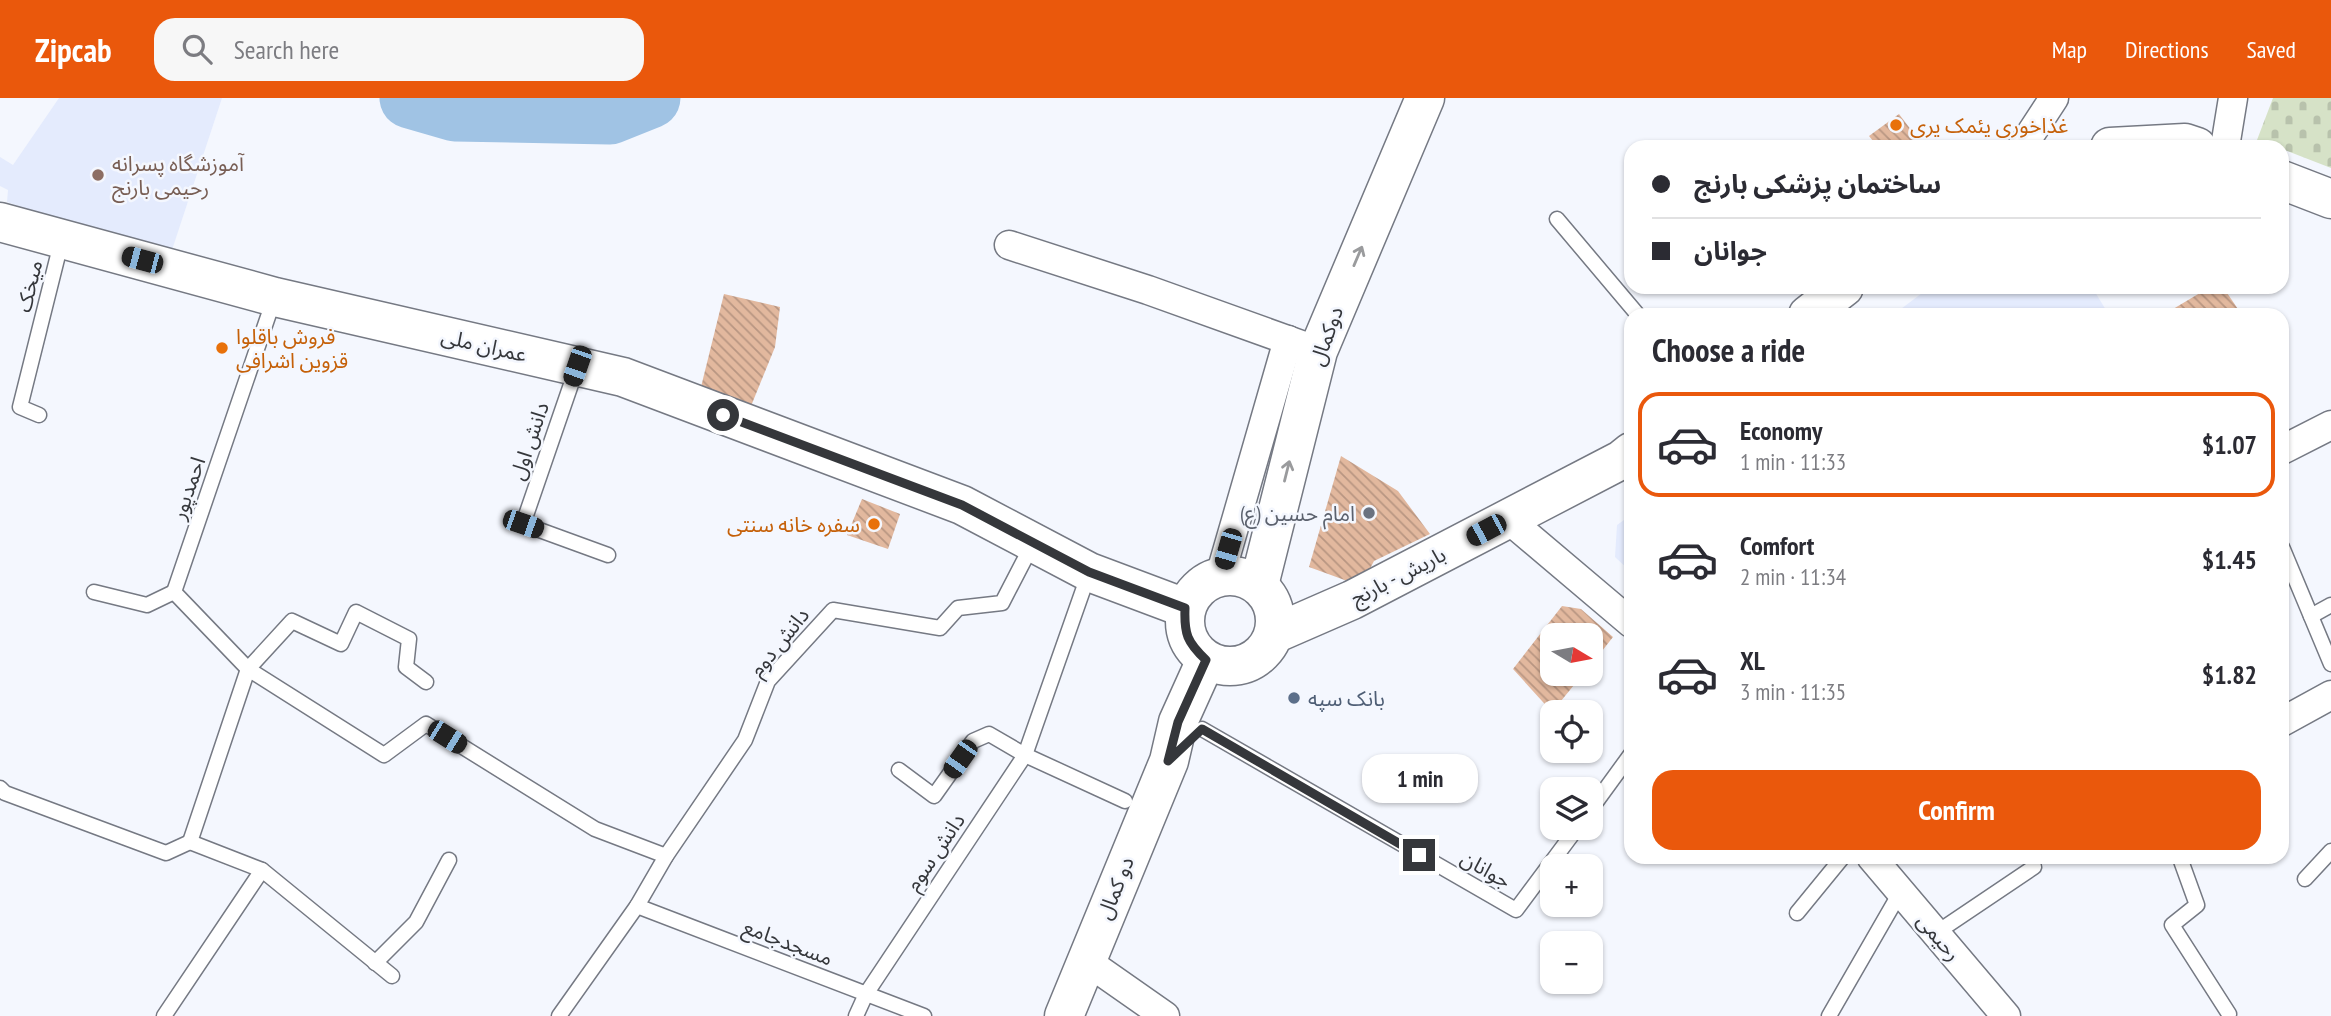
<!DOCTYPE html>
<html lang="en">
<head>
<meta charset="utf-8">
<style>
  :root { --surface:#fff; --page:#f7f7f7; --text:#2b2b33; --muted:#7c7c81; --line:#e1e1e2; --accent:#ea580c }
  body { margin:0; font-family:"PT Sans Narrow","Noto Sans Arabic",sans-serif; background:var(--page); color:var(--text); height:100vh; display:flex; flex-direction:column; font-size:26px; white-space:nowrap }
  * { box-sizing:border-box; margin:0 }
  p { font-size:23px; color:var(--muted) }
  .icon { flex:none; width:38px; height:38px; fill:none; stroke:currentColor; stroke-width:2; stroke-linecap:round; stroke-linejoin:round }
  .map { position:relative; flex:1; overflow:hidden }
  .drawer { position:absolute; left:1624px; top:210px; width:665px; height:556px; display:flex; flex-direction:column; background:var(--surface); border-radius:21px; box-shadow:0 2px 5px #0004 }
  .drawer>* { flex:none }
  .top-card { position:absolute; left:1624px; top:42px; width:665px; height:154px; border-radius:21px; box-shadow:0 2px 5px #0004; display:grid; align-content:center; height:154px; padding:0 28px; background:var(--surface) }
  .needle { width:46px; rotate:100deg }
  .buttons { position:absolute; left:1540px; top:525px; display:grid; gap:14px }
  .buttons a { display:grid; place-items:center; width:63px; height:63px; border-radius:14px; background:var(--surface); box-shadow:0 2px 5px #0004; font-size:35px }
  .end { position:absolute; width:32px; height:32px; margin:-16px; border:9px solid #35373b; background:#fff; box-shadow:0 0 0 4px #fff }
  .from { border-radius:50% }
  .bubble { position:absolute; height:49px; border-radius:21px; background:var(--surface); box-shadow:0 2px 5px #0004; font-size:23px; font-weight:800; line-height:49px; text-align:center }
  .car { position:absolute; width:21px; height:42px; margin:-21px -10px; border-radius:9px; box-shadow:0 0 5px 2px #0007; background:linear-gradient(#222 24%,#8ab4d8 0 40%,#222 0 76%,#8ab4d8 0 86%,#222 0) }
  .top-card b { display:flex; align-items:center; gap:24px; height:66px; font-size:26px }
  .top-card b+b { border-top:2px solid var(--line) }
  .top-card i { width:18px; height:18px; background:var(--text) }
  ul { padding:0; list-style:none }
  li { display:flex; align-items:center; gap:21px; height:105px; margin:0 14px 10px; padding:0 14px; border:4px solid transparent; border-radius:21px }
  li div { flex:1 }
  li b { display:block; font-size:26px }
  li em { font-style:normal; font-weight:800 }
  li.on { border-color:var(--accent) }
  li>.icon { width:63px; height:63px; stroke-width:1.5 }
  h2 { padding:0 28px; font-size:32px; line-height:84px }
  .button { display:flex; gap:14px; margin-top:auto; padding:14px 28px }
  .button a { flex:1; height:80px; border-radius:21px; background:var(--accent); color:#fff; font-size:28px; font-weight:800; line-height:80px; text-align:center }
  header { display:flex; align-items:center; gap:42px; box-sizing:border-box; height:98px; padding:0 35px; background:var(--accent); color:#fff }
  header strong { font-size:33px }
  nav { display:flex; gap:38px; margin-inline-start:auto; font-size:24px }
  .search { width:490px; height:63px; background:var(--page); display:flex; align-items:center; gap:18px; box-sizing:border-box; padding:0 24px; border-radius:21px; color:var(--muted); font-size:26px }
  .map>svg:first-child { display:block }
</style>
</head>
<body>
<header>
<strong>Zipcab</strong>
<div class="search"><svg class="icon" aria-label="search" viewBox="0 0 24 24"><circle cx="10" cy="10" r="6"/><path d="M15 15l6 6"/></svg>Search here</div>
<nav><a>Map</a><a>Directions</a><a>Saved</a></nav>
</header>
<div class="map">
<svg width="2331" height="918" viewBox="0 0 2331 918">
  <defs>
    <pattern id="cemetery-stones" width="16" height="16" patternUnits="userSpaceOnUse" patternTransform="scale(1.75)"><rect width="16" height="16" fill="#d6e2c7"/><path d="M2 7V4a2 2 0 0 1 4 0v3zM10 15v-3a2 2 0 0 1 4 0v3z" fill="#b8c2ac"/></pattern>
    <pattern id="building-back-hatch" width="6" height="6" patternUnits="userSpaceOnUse" patternTransform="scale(1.75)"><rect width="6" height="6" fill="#e2b89e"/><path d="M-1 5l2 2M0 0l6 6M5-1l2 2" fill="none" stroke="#b89682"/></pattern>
  </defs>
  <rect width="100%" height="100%" fill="#f4f7fe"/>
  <g fill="#e4ebfd">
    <path d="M59 0H222L170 158 7 104 8 92 0 88V59L13 67Z"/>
    <path d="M1930 189H2092L2109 217H1893Z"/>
    <path d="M1631 417V474L1615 459 1617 427Z"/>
  </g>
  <path fill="url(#cemetery-stones)" d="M2273 0H2331V70L2282 51V49L2257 42Z"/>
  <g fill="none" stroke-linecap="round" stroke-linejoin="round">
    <path stroke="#a0c3e4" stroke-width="61" d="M410 0 455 13 610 16 650 0"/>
  </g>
  <g fill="url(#building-back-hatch)">
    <path d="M1899 16 1924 49H1878L1869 38Z"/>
    <path d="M2210 189H2223L2242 217H2163Z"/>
    <path d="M724 196 780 209 775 249 751 308 700 293Z"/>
    <path d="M1341 358 1398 393 1430 436 1374 463 1361 488 1309 469Z"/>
    <path d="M862 401 900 416 888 451 847 437Z"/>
    <path d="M1562 508 1581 511 1613 539 1591 567V537H1552V576H1583L1552 614 1513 571Z"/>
  </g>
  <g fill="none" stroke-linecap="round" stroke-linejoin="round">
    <defs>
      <g id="lane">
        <path d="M1557 121 1638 217"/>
        <path d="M274 201 174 494 248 571 384 657 426 626 595 731 666 758"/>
        <path d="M577 269 523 426 608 457"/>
        <path d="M39 317 20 309 62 141"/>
        <path d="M2282 449 2331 566"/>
        <path d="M94 494 147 507 174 494"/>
        <path d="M2311 518 2331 507"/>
        <path d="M1202 631 1516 812 1577 730"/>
        <path d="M899 672 934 698 973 643 989 636 1025 657 1125 703"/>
        <path d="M0 690 5 695 166 755 190 744"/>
        <path d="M1591 711 1631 656"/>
        <path d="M2180 760 2197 807 2172 827 2229 916"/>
        <path d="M262 772 392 878"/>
        <path d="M2305 781 2331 753"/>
        <path d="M637 808 924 918"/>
        <path d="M1797 815 1842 760"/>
        <path d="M1936 835 2034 769"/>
        <path d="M375 865 416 824 449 762"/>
        <path d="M164 918 262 772 190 744 248 571 292 523 341 546 356 514 409 541 406 569 426 584"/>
        <path d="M559 918 637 808 666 758 745 642 768 583 833 512 940 530 958 510 1002 505 1032 447"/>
        <path d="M856 918 866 896 1025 657 1089 475"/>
        <path d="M1829 918 1901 793"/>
      </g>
      <g id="street">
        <path d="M2022 49 2054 0"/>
        <path d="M2225 49 2233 0"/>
        <path d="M1009 147 1148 192 1318 253"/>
        <path d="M2282 352 2331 327"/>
        <path d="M1508 421 1631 525"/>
        <path d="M1220 478 1288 242"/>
        <path d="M2282 624 2331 597"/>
        <path d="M1872 760 2006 918"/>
        <path d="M1085 862 1165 918"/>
      </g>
      <g id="secondary">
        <path d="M2110 49 2185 45 2197 49"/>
        <path d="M2282 82 2331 101"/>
        <path d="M0 124 275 199 623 279 962 407 1089 474 1185 510"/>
        <path d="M1808 217 1844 189"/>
        <circle cx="1230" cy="523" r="45"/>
        <path d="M1259 487 1318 253 1425 0"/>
        <path d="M1274 536 1352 502 1621 362 1631 354"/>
        <path d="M1064 918 1169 663 1178 624 1206 562"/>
      </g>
    </defs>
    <use href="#lane" stroke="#757983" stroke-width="17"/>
    <use href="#street" stroke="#757983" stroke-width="31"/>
    <use href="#secondary" stroke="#757983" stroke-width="41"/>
    <use href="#lane" stroke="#fff" stroke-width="14"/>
    <use href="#street" stroke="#fff" stroke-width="28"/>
    <use href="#secondary" stroke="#fff" stroke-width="38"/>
  </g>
  <defs><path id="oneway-shaft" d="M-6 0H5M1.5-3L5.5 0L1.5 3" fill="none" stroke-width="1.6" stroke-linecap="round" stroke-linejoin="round" transform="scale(1.75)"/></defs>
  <g stroke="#9a9b9d">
    <use href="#oneway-shaft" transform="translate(1358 158) rotate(-67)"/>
    <use href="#oneway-shaft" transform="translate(1287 373) rotate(-76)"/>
  </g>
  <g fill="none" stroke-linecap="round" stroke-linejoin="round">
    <path stroke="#35373b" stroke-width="9" d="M723 317 962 407 1089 474 1185 510C1184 536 1187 544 1206 562L1178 624 1168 663 1202 631 1419 757"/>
  </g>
  <g fill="#e8710a" stroke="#f4f7fe" stroke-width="2.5">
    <circle cx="1896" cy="27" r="7"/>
    <circle cx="222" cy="250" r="7"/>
    <circle cx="874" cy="426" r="7"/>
  </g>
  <circle fill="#8d6e63" stroke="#f4f7fe" stroke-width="2.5" cx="98" cy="77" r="7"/>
  <circle fill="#6b7280" stroke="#f4f7fe" stroke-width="2.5" cx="1369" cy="415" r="7"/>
  <circle fill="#5c6f8a" stroke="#f4f7fe" stroke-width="2.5" cx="1294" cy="600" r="7"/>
  <g text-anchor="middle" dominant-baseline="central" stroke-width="5" stroke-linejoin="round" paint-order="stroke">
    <g font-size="21" fill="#c56008" stroke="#f4f7fe" text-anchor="start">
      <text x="1910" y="27">غذاخوری یئمک یری</text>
      <text x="236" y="238">فروش باقلوا<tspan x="236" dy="24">قزوین اشرافی</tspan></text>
      <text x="860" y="426" text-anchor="end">سفره خانه سنتی</text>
    </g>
    <g font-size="21" fill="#785e54" stroke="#f4f7fe" text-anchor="start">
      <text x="112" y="65">آموزشگاه پسرانه<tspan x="112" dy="24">رحیمی بارنج</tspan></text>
    </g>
    <g font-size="21" fill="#35373b" stroke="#f4f7fe">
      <text transform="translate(29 188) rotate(-76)">میخک</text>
      <text transform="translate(1326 238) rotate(-70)">دوکمال</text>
      <text transform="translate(484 247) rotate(13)">عمران ملی</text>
      <text transform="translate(529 343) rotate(-71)">دانش اول</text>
      <text transform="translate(188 390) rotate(-71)">احمدپور</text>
      <text transform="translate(1398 478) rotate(-27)">باریش - بارنج</text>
      <text transform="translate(779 544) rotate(-51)">دانش دوم</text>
      <text transform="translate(935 754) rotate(-56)">دانش سوم</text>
      <text transform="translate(1486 771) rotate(30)">جوانان</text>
      <text transform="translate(1115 790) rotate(-68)">دو کمال</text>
      <text transform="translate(1939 839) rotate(50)">رحیمی</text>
      <text transform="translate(788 844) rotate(21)">مسجدجامع</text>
    </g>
    <g font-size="21" fill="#5b616d" stroke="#f4f7fe" text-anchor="end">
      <text x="1355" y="415">امام حسین (ع)</text>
    </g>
    <g font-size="21" fill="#4e5e75" stroke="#f4f7fe" text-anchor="start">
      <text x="1308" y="600">بانک سپه</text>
    </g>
  </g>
</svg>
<div class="buttons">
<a><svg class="needle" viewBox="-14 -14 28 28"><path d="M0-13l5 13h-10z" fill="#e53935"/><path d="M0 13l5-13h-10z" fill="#7c7c81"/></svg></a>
<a><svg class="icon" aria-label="locate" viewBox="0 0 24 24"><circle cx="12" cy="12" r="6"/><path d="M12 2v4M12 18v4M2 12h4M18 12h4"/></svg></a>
<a><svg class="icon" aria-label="layers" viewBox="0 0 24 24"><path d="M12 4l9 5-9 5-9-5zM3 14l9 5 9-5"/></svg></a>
<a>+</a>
<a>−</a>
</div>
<i class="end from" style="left:723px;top:317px"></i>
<i class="end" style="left:1419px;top:757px"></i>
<div class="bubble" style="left:1362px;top:656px;width:116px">1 min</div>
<i class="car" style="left:142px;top:162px;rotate:285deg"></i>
<i class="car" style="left:577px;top:268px;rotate:199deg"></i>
<i class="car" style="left:523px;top:426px;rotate:109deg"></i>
<i class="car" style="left:1486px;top:432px;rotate:242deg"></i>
<i class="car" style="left:1228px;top:451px;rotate:196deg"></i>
<i class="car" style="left:447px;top:639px;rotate:122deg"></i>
<i class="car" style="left:960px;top:661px;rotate:215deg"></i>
<div class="top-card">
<b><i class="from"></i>ساختمان پزشکی بارنج</b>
<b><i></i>جوانان</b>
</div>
<section class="drawer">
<h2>Choose a ride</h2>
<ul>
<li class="on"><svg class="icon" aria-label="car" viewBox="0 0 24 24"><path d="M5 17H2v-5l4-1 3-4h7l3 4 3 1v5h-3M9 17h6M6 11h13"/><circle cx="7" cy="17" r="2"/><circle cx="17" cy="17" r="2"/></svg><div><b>Economy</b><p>1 min · 11:33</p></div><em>$1.07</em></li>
<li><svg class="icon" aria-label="car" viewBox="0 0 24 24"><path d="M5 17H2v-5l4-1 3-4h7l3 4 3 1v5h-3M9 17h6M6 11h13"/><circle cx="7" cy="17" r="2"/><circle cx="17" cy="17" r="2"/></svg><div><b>Comfort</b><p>2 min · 11:34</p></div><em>$1.45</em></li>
<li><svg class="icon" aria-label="car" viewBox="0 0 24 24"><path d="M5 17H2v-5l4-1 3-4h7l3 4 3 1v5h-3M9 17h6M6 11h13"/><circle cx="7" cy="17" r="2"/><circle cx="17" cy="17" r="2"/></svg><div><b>XL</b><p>3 min · 11:35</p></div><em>$1.82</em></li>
</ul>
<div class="button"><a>Confirm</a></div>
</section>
</div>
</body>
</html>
